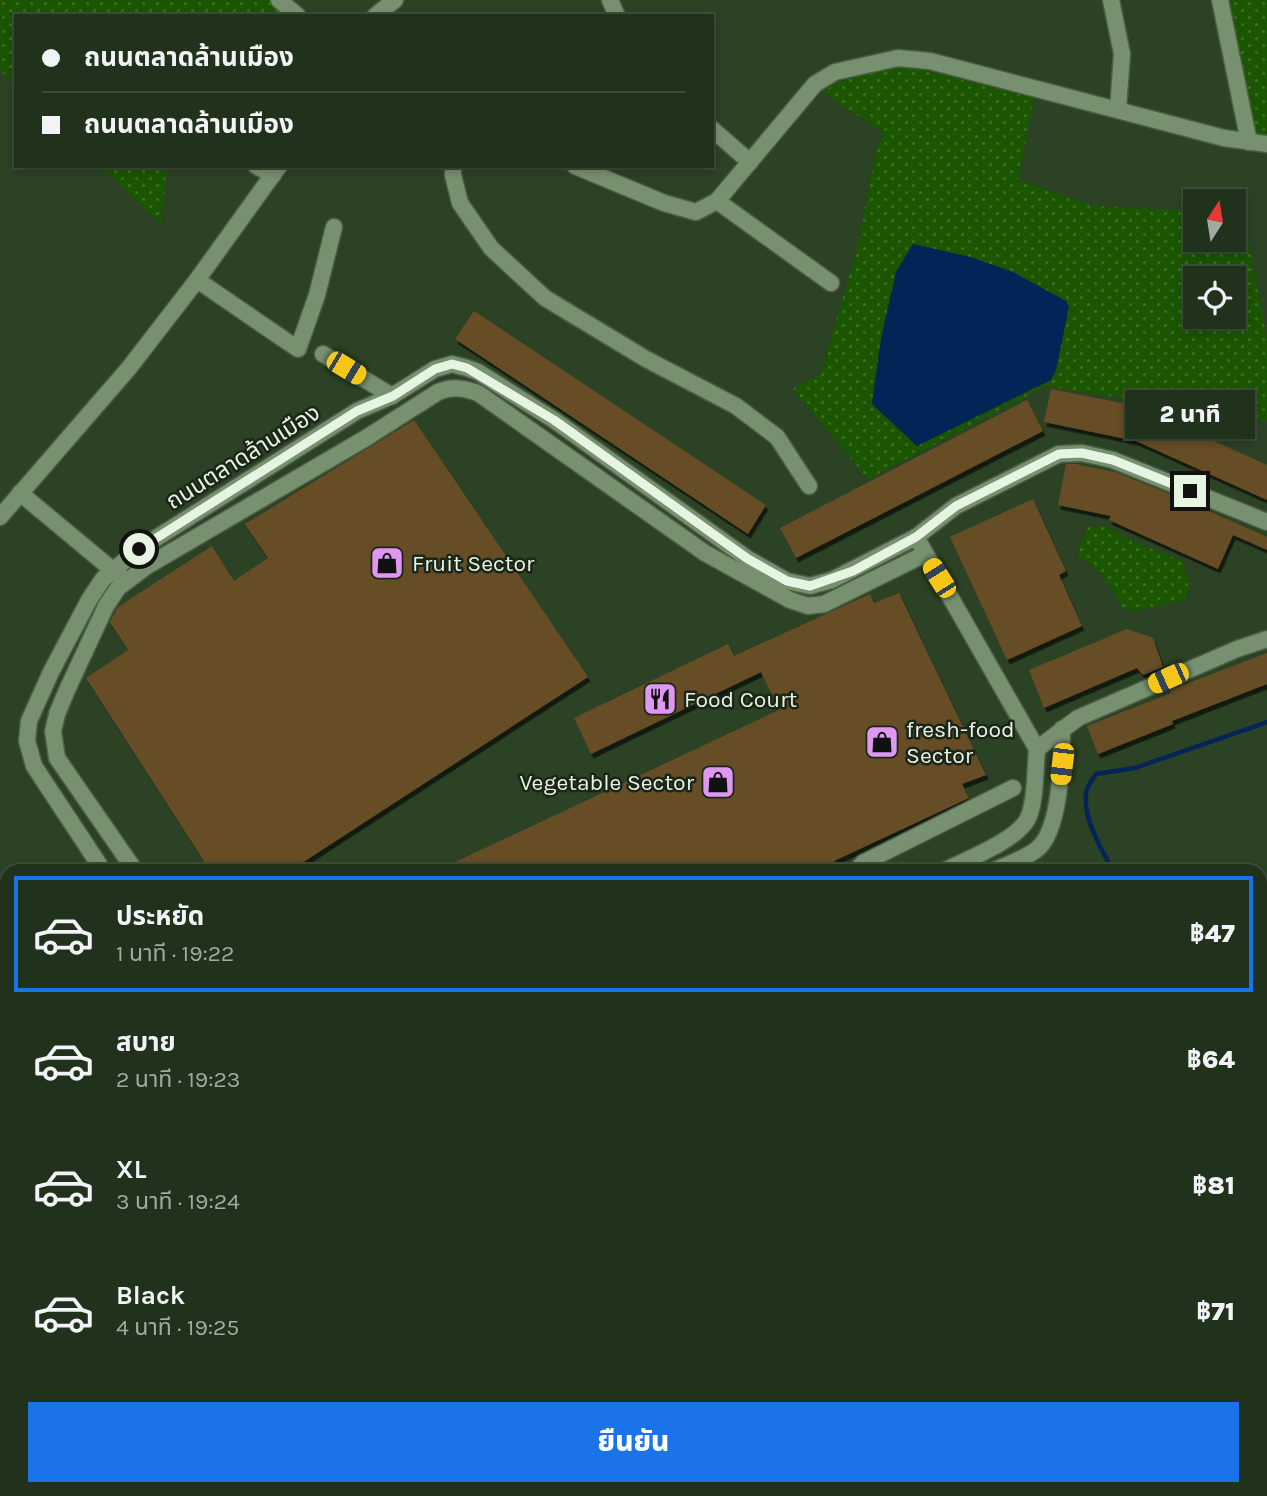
<!DOCTYPE html>
<html lang="th">
<head>
<meta charset="utf-8">
<style>
  :root { --surface:#21321c; --page:#293a25; --text:#f1f3f6; --muted:#a2aaa3; --line:#3e4d3b; --accent:#1a73e8 }
  body { margin:0; font-family:Karla,"Noto Sans Thai",sans-serif; background:var(--page); color:var(--text); height:100vh; display:flex; flex-direction:column; font-size:26px; white-space:nowrap }
  * { box-sizing:border-box; margin:0 }
  p { font-size:23px; color:var(--muted) }
  .icon { flex:none; width:38px; height:38px; fill:none; stroke:currentColor; stroke-width:2; stroke-linecap:round; stroke-linejoin:round }
  .map { position:relative; flex:1; overflow:hidden }
  .drawer { position:absolute; left:0px; top:864px; width:1267px; height:632px; display:flex; flex-direction:column; background:var(--surface); border-radius:21px 21px 0 0; box-shadow:0 4px 10px #0003,0 0 0 2px var(--line) }
  .drawer>* { flex:none }
  .guide { position:absolute; left:14px; top:14px; width:700px; height:154px; border-radius:0px; box-shadow:0 4px 10px #0003,0 0 0 2px var(--line); display:grid; align-content:center; height:154px; padding:0 28px; background:var(--surface) }
  .needle { width:46px; rotate:12deg }
  .fabs { position:absolute; left:1183px; top:189px; display:grid; gap:14px }
  .fabs a { display:grid; place-items:center; width:63px; height:63px; border-radius:0px; background:var(--surface); box-shadow:0 4px 10px #0003,0 0 0 2px var(--line); font-size:35px }
  .end { position:absolute; width:32px; height:32px; margin:-16px; border:9px solid #e6f4e2; background:#111; box-shadow:0 0 0 4px #111 }
  .from { border-radius:50% }
  .bubble { position:absolute; height:49px; border-radius:0px; background:var(--surface); box-shadow:0 4px 10px #0003,0 0 0 2px var(--line); font-size:23px; font-weight:800; line-height:49px; text-align:center }
  .car { position:absolute; width:21px; height:42px; margin:-21px -10px; border-radius:9px; box-shadow:0 0 5px 2px #0007; background:linear-gradient(#f5c518 24%,#345 0 40%,#f5c518 0 76%,#345 0 86%,#f5c518 0) }
  .guide b { display:flex; align-items:center; gap:24px; height:66px; font-size:26px }
  .guide b+b { border-top:2px solid var(--line) }
  .guide i { width:18px; height:18px; background:var(--text) }
  ul { padding:12px 0 0; list-style:none }
  li { display:flex; align-items:center; gap:21px; height:116px; margin:0 14px 10px; padding:0 14px; border:4px solid transparent; border-radius:0px }
  li div { flex:1 }
  li b { display:block; font-size:26px }
  li em { font-style:normal; font-weight:800 }
  li.selected { border-color:var(--accent) }
  li>.icon { width:63px; height:63px; stroke-width:1.5 }
  .button { display:flex; gap:14px; margin-top:auto; padding:14px 28px }
  .button a { flex:1; height:80px; border-radius:0px; background:var(--accent); color:#fff; font-size:28px; font-weight:800; line-height:80px; text-align:center }
  .map>svg:first-child { display:block }
</style>
</head>
<body>
<div class="map">
<svg width="1267" height="1496" viewBox="0 0 1267 1496">
  <defs>
    <pattern id="grass-dots" width="8" height="8" patternUnits="userSpaceOnUse" patternTransform="scale(1.75)"><rect width="8" height="8" fill="#1a5500"/><path d="M2 2h.1M6 6h.1" fill="none" stroke="#3b6e25" stroke-width="1.8" stroke-linecap="round"/></pattern>
    <filter id="shadow"><feDropShadow dx="2.5" dy="4.5" stdDeviation="0" flood-color="#0009"/></filter>
  </defs>
  <rect width="100%" height="100%" fill="#2c4225"/>
  <g fill="url(#grass-dots)" fill-rule="evenodd">
    <path d="M0 0H280L288 16H16V85L0 70Z"/>
    <path d="M1229 0H1267V137L1253 138Z"/>
    <path d="M904 65 1034 98 1018 180 1093 206 1195 211V240H1234V213L1243 214 1267 338V421L1046 386 868 479 793 389 821 374 858 245 877 147 884 133 823 92 838 82ZM1195 278H1234V317H1195Z"/>
    <path d="M100 166H167L161 224Z"/>
    <path d="M1089 526 1108 527 1128 539 1182 561 1190 586 1185 600 1136 611 1123 608C1111 585 1100 570 1078 556L1080 543Z"/>
    <path d="M5 1064 7 1068V1283L0 1279V1067Z"/>
  </g>
  <path fill="#032456" d="M913 244 970 257 1013 272 1066 301 1069 307 1056 370 1051 380 917 446 872 404 881 339 896 272Z"/>
  <g fill="none" stroke-linecap="round" stroke-linejoin="round">
    <g stroke="#032456" stroke-width="4.5">
      <path d="M1114 872C1102 851 1080 814 1087 789 1089 784 1093 779 1096 774L1135 768 1267 722"/>
      <path d="M0 1053 7 1049"/>
      <path d="M1075 1496 1077 1489"/>
    </g>
  </g>
  <g fill="#664e26" filter="url(#shadow)">
    <path d="M474 311 766 505 748 534 455 339Z"/>
    <path d="M1051 389 1136 406 1267 465V500L1136 441 1044 422Z"/>
    <path d="M1027 400 1043 431 796 558 780 528Z"/>
    <path d="M414 420 588 677 288 872H211L86 678 128 650 110 622 118 607 212 546 234 581 268 558 245 524Z"/>
    <path d="M1066 464H1076L1115 472 1175 496 1267 537V550L1233 535 1218 569 1109 520 1111 516 1058 505Z"/>
    <path d="M1033 499 1066 571 1059 575 1082 626 1007 660 950 537Z"/>
    <path d="M899 593 986 775 962 784 969 798 834 861 839 872H434L779 710 761 672 591 754 574 718 728 644 734 656 870 594 874 603Z"/>
    <path d="M1127 629 1153 638 1163 667 1143 675 1137 668 1044 708 1029 670Z"/>
    <path d="M1267 653V684L1172 721 1173 724 1098 754 1087 726 1171 693 1170 690Z"/>
  </g>
  <g fill="none" stroke-linecap="round" stroke-linejoin="round">
    <defs>
      <g id="minor">
        <path d="M279 0 298 16"/>
        <path d="M610 0 617 16"/>
        <path d="M1111 0 1122 54 1118 109"/>
        <path d="M1220 0 1249 142"/>
        <path d="M375 16 395 0"/>
        <path d="M712 129 750 162"/>
        <path d="M256 166 273 175"/>
        <path d="M453 166V175L460 203 491 248 545 298 646 359 736 406 777 437 809 486"/>
        <path d="M575 166 664 203 696 212 717 201 815 84 835 72 898 58 930 61 1224 138 1267 144"/>
        <path d="M717 201 831 283"/>
        <path d="M197 280 298 349 317 295 334 227"/>
        <path d="M323 354 392 396"/>
        <path d="M20 493 121 577"/>
        <path d="M0 517 129 368 197 280 279 166"/>
        <path d="M1267 522 1113 460 1082 453 1059 454 956 506 916 537 1037 749 1078 718 1237 649 1267 639"/>
        <path d="M104 872 34 766 27 741 29 721 51 672 89 600 103 579 139 549 357 411 392 396 435 369 452 364 467 368 478 372 554 420 748 559 787 581 810 586 832 580 916 537"/>
        <path d="M136 872 57 758 53 731 57 714 67 690 106 606 118 588 147 566 366 438 438 392C453 386 463 388 478 393L705 553 790 600 808 606 824 604 925 554"/>
        <path d="M855 872 863 863 1013 788"/>
        <path d="M942 872C965 860 1014 842 1027 820 1036 805 1035 768 1037 749"/>
        <path d="M991 872C1006 865 1024 859 1036 850 1061 832 1062 758 1062 729"/>
        <path d="M1260 984H1267"/>
        <path d="M1260 1379 1267 1382"/>
        <path d="M1260 1398 1267 1401"/>
        <path d="M11 1489 32 1496"/>
        <path d="M469 1489 473 1496"/>
        <path d="M798 1489 802 1496"/>
        <path d="M1234 1489 1248 1496"/>
        <path d="M49 1496 50 1489"/>
        <path d="M396 1496 424 1489"/>
        <path d="M1061 1496 1063 1489"/>
        <path d="M1091 1496 1092 1489"/>
      </g>
    </defs>
    <use href="#minor" stroke="#4a5d44" stroke-width="19"/>
    <use href="#minor" stroke="#779170" stroke-width="16"/>
  </g>
  <g fill="none" stroke-linecap="round" stroke-linejoin="round">
    <path stroke="#e6f4e2" stroke-width="9" d="M139 549 357 411 393 396 435 369 452 364 467 368 554 420 748 559 787 581 810 586 853 571 916 537 956 506 1059 454 1082 453 1113 460 1190 491"/>
  </g>
  <defs>
    <symbol id="shop-square" viewBox="-11 -11 22 22"><rect x="-9" y="-9" width="18" height="18" rx="4" fill="#df98f2" stroke="#1b2618"/><path d="M-5-2.5h2.3a2.7 3.5 0 0 1 5.4 0H5L5.5 6h-11ZM-1.5-2.5h3a1.5 2.3 0 0 0-3 0Z" fill="#111"/></symbol>
    <symbol id="restaurant-square" viewBox="-11 -11 22 22"><rect x="-9" y="-9" width="18" height="18" rx="4" fill="#df98f2" stroke="#1b2618"/><path d="M-5-6h1v4h1v-4h1v4h1v-4h1v5L-1.5 .5V6h-2V.5L-5-1ZM5-6V6H3V1.5H1.5Q1.5-4 5-6Z" fill="#111"/></symbol>
  </defs>
  <g fill-rule="evenodd">
    <use href="#shop-square" x="368" y="544" width="38" height="38"/>
    <use href="#restaurant-square" x="641" y="680" width="38" height="38"/>
    <use href="#shop-square" x="863" y="723" width="38" height="38"/>
    <use href="#shop-square" x="699" y="763" width="38" height="38"/>
  </g>
  <g text-anchor="middle" dominant-baseline="central" stroke-width="5" stroke-linejoin="round" paint-order="stroke">
    <g font-size="23" fill="#e6f4e2" stroke="#1b2618">
      <text transform="translate(243 457) rotate(-32)">ถนนตลาดล้านเมือง</text>
    </g>
    <g font-size="23" fill="#e6f4e2" stroke="#1b2618" text-anchor="start">
      <text x="412" y="563">Fruit Sector</text>
      <text x="684" y="699">Food Court</text>
      <text x="906" y="729">fresh-food<tspan x="906" dy="26">Sector</tspan></text>
      <text x="694" y="782" text-anchor="end">Vegetable Sector</text>
    </g>
  </g>
</svg>
<div class="fabs">
<a><svg class="needle" viewBox="-14 -14 28 28"><path d="M0-13l5 13h-10z" fill="#e53935"/><path d="M0 13l5-13h-10z" fill="#a2aaa3"/></svg></a>
<a><svg class="icon" aria-label="locate" viewBox="0 0 24 24"><circle cx="12" cy="12" r="6"/><path d="M12 2v4M12 18v4M2 12h4M18 12h4"/></svg></a>
</div>
<i class="end from" style="left:139px;top:549px"></i>
<i class="end" style="left:1190px;top:491px"></i>
<div class="bubble" style="left:1125px;top:390px;width:130px">2 นาที</div>
<i class="car" style="left:346px;top:368px;rotate:121deg"></i>
<i class="car" style="left:939px;top:578px;rotate:328deg"></i>
<i class="car" style="left:1168px;top:678px;rotate:246deg"></i>
<i class="car" style="left:1062px;top:764px;rotate:187deg"></i>
<div class="guide">
<b><i class="from"></i>ถนนตลาดล้านเมือง</b>
<b><i></i>ถนนตลาดล้านเมือง</b>
</div>
<section class="drawer">
<ul>
<li class="selected"><svg class="icon" aria-label="car" viewBox="0 0 24 24"><path d="M5 17H2v-5l4-1 3-4h7l3 4 3 1v5h-3M9 17h6M6 11h13"/><circle cx="7" cy="17" r="2"/><circle cx="17" cy="17" r="2"/></svg><div><b>ประหยัด</b><p>1 นาที · 19:22</p></div><em>฿47</em></li>
<li><svg class="icon" aria-label="car" viewBox="0 0 24 24"><path d="M5 17H2v-5l4-1 3-4h7l3 4 3 1v5h-3M9 17h6M6 11h13"/><circle cx="7" cy="17" r="2"/><circle cx="17" cy="17" r="2"/></svg><div><b>สบาย</b><p>2 นาที · 19:23</p></div><em>฿64</em></li>
<li><svg class="icon" aria-label="car" viewBox="0 0 24 24"><path d="M5 17H2v-5l4-1 3-4h7l3 4 3 1v5h-3M9 17h6M6 11h13"/><circle cx="7" cy="17" r="2"/><circle cx="17" cy="17" r="2"/></svg><div><b>XL</b><p>3 นาที · 19:24</p></div><em>฿81</em></li>
<li><svg class="icon" aria-label="car" viewBox="0 0 24 24"><path d="M5 17H2v-5l4-1 3-4h7l3 4 3 1v5h-3M9 17h6M6 11h13"/><circle cx="7" cy="17" r="2"/><circle cx="17" cy="17" r="2"/></svg><div><b>Black</b><p>4 นาที · 19:25</p></div><em>฿71</em></li>
</ul>
<div class="button"><a>ยืนยัน</a></div>
</section>
</div>
</body>
</html>
